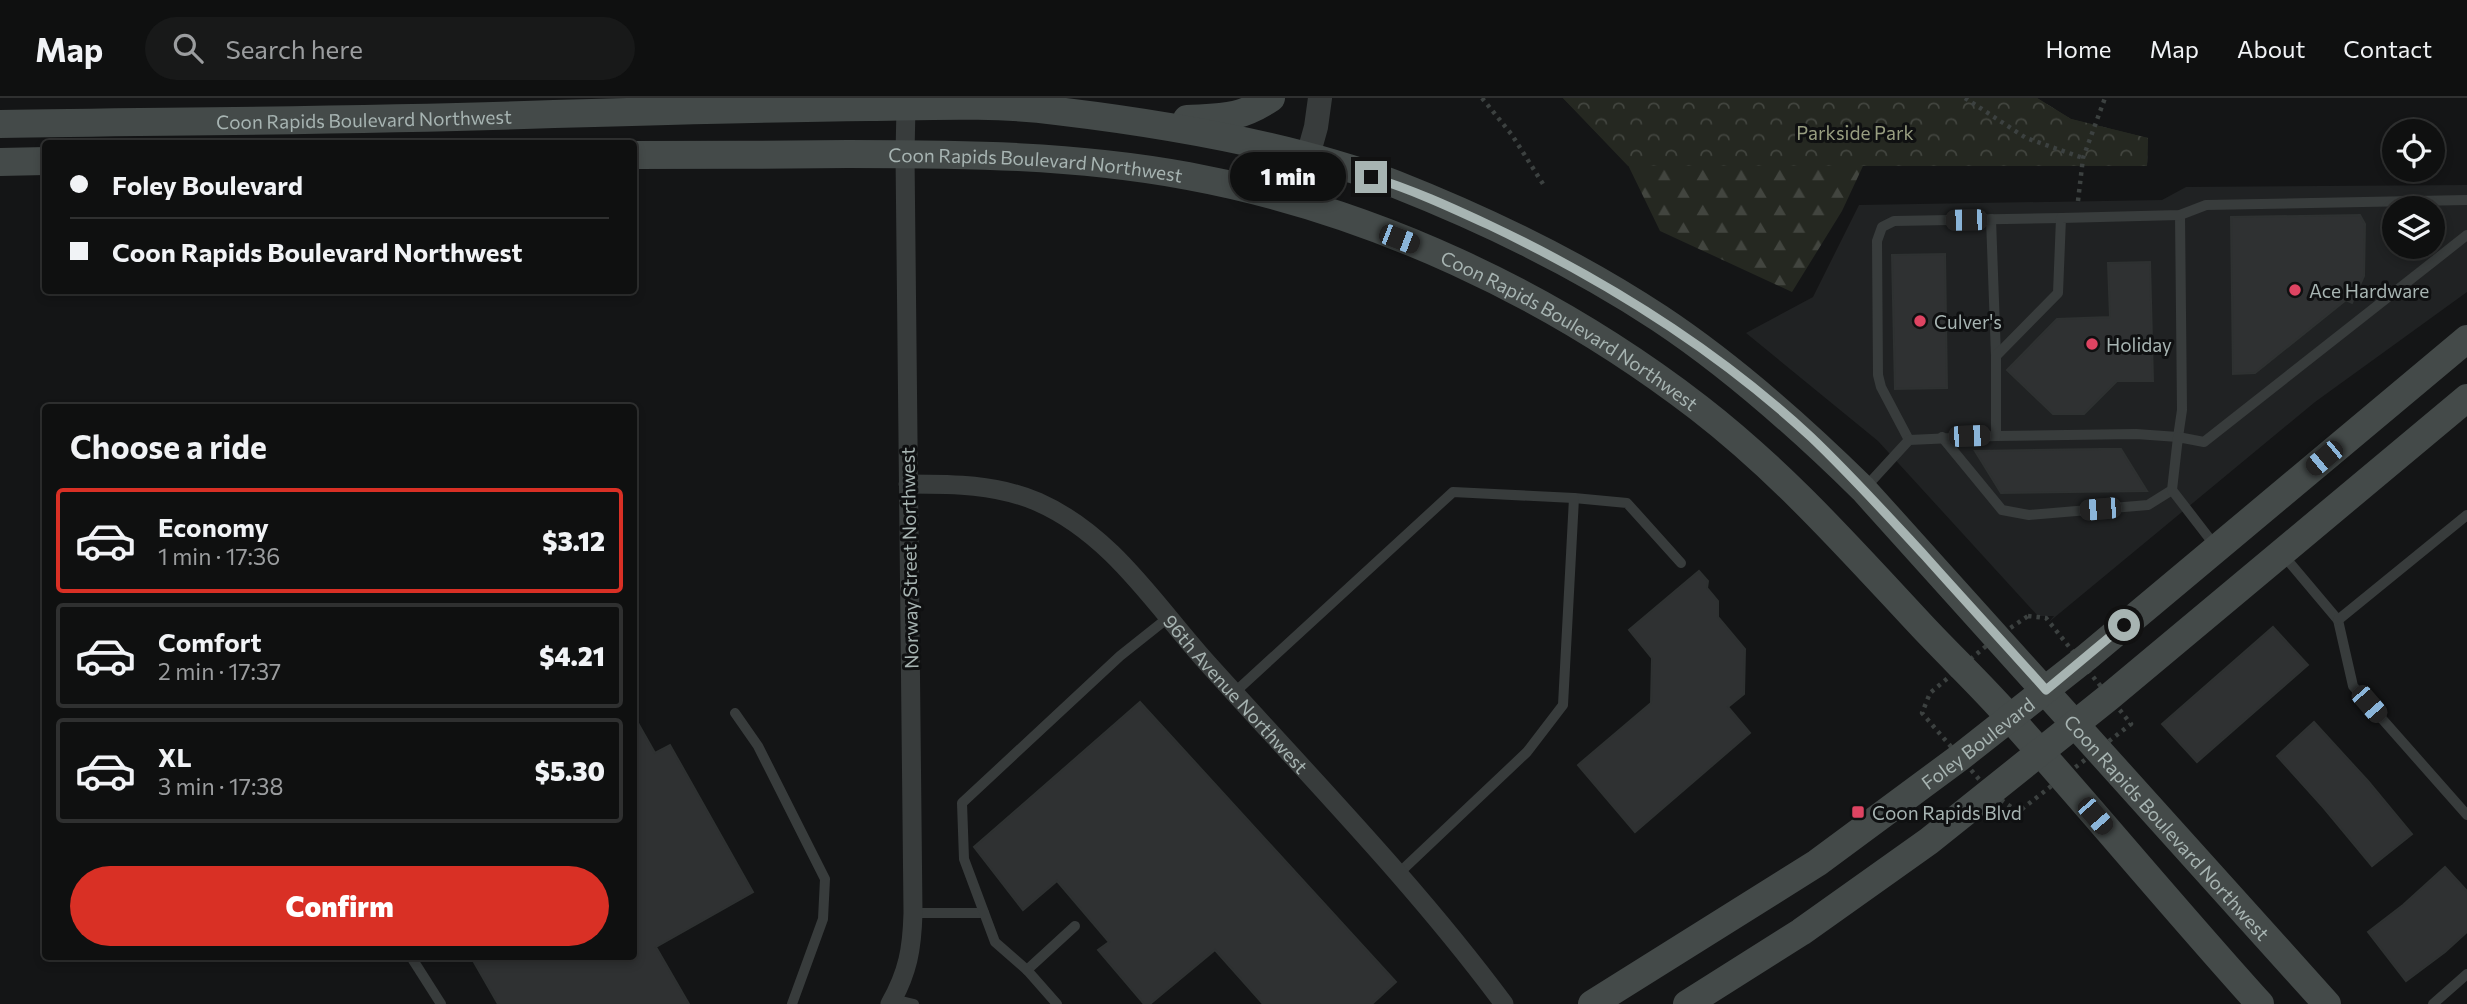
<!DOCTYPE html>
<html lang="en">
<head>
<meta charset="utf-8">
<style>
  :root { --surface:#0f1010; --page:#181919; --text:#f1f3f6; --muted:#9b9d9f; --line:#2f3030; --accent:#d93025 }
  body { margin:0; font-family:Commissioner,sans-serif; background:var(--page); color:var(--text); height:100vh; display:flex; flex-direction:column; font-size:26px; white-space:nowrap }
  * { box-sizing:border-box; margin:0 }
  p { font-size:23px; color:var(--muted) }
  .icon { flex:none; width:38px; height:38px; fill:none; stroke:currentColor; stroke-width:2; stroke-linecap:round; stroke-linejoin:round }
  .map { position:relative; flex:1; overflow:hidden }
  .details { position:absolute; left:42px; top:306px; width:595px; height:556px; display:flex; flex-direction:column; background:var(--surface); border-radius:7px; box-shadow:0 4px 10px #0003,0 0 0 2px var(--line) }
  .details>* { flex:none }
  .top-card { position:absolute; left:42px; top:42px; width:595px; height:154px; border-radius:7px; box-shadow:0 4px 10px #0003,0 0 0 2px var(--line); display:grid; align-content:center; height:154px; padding:0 28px; background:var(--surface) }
  .fabs { position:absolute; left:2382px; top:21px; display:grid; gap:14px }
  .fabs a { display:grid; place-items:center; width:63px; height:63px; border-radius:50%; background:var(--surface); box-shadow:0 4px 10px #0003,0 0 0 2px var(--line); font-size:35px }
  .end { position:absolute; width:32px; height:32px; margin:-16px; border:9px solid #a7b4b2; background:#111; box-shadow:0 0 0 4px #111 }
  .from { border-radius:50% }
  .bubble { position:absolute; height:49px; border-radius:24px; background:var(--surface); box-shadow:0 4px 10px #0003,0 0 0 2px var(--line); font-size:23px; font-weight:800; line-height:49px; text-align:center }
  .car { position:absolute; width:21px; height:42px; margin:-21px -10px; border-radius:9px; box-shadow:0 0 5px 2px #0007; background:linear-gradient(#222 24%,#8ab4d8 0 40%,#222 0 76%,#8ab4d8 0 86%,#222 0) }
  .top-card b { display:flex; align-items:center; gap:24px; height:66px; font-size:26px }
  .top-card b+b { border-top:2px solid var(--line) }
  .top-card i { width:18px; height:18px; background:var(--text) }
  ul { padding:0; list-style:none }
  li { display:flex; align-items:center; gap:21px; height:105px; margin:0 14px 10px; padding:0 14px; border:4px solid var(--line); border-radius:7px }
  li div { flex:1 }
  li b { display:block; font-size:26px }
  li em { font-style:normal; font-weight:800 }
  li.selected { border-color:var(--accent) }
  li>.icon { width:63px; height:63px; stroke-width:1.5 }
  h2 { padding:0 28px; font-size:32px; line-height:84px }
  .primary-button { display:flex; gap:14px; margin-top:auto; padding:14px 28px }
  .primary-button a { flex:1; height:80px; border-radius:42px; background:var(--accent); color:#fff; font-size:28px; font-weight:800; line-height:80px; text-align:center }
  header { display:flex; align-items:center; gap:42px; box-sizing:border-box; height:98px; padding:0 35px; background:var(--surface); border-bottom:2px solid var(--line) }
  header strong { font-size:33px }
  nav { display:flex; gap:38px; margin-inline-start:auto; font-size:24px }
  .search { width:490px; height:63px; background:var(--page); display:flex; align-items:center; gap:18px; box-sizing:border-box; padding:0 24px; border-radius:38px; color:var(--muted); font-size:26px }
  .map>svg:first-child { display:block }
</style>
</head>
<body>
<header>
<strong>Map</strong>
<div class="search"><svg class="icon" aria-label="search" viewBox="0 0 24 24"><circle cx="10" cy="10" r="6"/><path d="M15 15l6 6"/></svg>Search here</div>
<nav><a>Home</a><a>Map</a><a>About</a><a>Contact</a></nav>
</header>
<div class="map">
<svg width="2467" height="906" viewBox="0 0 2467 906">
  <defs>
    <pattern id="forest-firs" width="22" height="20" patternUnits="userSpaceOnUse" patternTransform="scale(1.75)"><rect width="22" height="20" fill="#252821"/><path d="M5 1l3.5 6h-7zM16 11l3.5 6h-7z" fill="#42453f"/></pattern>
    <pattern id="park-crowns" width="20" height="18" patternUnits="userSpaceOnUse" patternTransform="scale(1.75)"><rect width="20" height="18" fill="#252821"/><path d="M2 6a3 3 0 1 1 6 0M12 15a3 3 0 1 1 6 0" fill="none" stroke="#42453f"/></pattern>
  </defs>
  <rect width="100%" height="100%" fill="#141516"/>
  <path fill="#202223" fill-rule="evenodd" d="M2467 87V194L2315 304 2049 524 2054 518H2038L1878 343 1746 235 1813 199 1859 107 2162 102 2186 89ZM2394 110H2432V149H2394Z"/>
  <path fill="url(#forest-firs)" d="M1563 0H2037L2071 21 2148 40 2147 68H1863L1842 113 1792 194 1660 133 1628 67Z"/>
  <path fill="url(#park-crowns)" d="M1563 0H2037L2071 21 2148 40 2147 68H1628Z"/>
  <g fill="#2f3132" stroke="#2e3131" stroke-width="2">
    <path d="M2360 117 2365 126 2364 178 2352 205 2346 202 2255 275 2233 276 2231 119Z"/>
    <path d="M1945 156 1947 290 1895 291 1892 157Z"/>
    <path d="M2150 164 2153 283H2117L2084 316H2053L2007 272 2057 221 2110 219 2108 165Z"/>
    <path d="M2101 351H2121L2147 393 2001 395 1975 353Z"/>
    <path d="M1699 473 1708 483 1707 490 1718 503V519L1745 551 1744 596 1728 609 1750 635 1635 734 1578 667 1651 605 1652 560 1629 532Z"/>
    <path d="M2273 529 2308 567 2197 664 2162 626Z"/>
    <path d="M1140 604 1396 884 1372 906H1263L1215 852 1150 906H1144L1098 852 1109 844 1057 783 1023 812 974 749Z"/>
    <path d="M634 618 655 655 670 647 753 794 656 849 689 906H498L471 859H634Z"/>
    <path d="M2314 624 2368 683 2412 736 2372 768 2323 709 2277 658Z"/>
    <path d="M2445 769 2467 793V834L2445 854 2406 883 2368 834 2403 807Z"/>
  </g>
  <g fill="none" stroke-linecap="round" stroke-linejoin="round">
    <g stroke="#3c4140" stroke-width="4.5" stroke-dasharray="3.5 5" stroke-linecap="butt">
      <path d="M1482 0 1512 37 1543 86"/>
      <path d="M1965 0 2026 40 2083 60"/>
      <path d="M2078 103 2083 60 2105 0"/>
      <path d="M2028 518 2046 520 2131 626 2018 714 1990 694 1922 615 1930 595 1997 539Z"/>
    </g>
    <g stroke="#383c3c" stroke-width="10">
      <path d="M1991 121 1996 258"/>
      <path d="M1996 338 2136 336 2178 339 2182 312 2180 117"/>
      <path d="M1942 339 2002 412 2029 417 2148 407 2172 392"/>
      <path d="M1909 342 1881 289 1878 277 1877 143 1882 129 1894 123 2061 120"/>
      <path d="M1864 391 1909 342 1996 338V258L2058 195 2061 120 2180 117 2206 107 2467 102"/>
      <path d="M1574 400 1627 405 1681 465"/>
      <path d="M2216 449 2172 392 2178 339 2204 344 2467 137"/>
      <path d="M2284 458 2338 522 2353 588 2467 717"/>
      <path d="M2338 522 2467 417"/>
      <path d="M1234 595 1453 394 1574 400 1563 607 1527 654 1398 776"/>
      <path d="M735 615 758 648 825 781 823 821 792 906"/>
      <path d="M913 815H984"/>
      <path d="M413 862 441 906"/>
      <path d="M1027 872 1075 828"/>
      <path d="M893 901 914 906"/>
      <path d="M1057 906 1027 872 995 844 964 761 962 705 1120 558 1169 519"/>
      <path d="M2433 906 2467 876"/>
    </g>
    <g stroke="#383c3c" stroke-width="19">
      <path id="s1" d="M908 386C953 386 996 386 1038 404 1113 437 1157 510 1209 567 1309 678 1415 786 1504 906"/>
      <path d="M890 906C908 874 912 851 913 815L905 56 906 9"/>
    </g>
    <path stroke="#383c3c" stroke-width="24" d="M1295 104 1316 29 1320 0"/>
    <g stroke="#444a49" stroke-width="28">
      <path d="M1187 21C1224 19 1239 21 1271 0"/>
      <path id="s2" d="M0 26C184 23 369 23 554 16 659 13 764 10 870 9 932 8 995 5 1057 13 1167 26 1291 47 1395 86 1486 122 1577 166 1659 220 1733 269 1800 329 1863 391L2327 906"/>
      <path id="s3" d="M634 57C705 57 777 57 848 56 962 56 1075 57 1188 78 1372 112 1551 196 1699 310 1783 375 1850 451 1922 528 1951 559 1982 588 2010 620 2094 714 2175 812 2260 906"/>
      <path d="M0 64 46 63"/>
      <path id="s4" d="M1592 906 1817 765 1959 660 2087 559 2467 241"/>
      <path d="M1687 906 1801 834 1929 743 2109 599 2467 300"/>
    </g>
  </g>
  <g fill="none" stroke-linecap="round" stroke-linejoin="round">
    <path stroke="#a7b4b2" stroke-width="9" d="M1371 79C1411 91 1450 109 1489 127 1605 182 1716 251 1811 339 1851 377 1888 418 1925 458 1965 503 2006 547 2046 592L2124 527"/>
  </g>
  <g fill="#de4462" stroke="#0f1011" stroke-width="2.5">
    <circle cx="2295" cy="192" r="7"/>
    <circle cx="1920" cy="223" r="7"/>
    <circle cx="2092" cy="246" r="7"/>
    <rect x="1851" y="707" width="14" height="14" rx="3.5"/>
  </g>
  <g text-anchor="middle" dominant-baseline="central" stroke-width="6" stroke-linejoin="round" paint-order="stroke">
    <g font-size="19" fill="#a7b4b2" stroke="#0f1011">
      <text stroke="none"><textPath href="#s2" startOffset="364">Coon Rapids Boulevard Northwest</textPath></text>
      <text stroke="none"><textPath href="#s3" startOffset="402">Coon Rapids Boulevard Northwest</textPath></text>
      <text stroke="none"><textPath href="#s3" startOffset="970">Coon Rapids Boulevard Northwest</textPath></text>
      <text transform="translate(909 460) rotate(-91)">Norway Street Northwest</text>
      <text stroke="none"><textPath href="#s1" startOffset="410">96th Avenue Northwest</textPath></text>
      <text stroke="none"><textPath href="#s4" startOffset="466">Foley Boulevard</textPath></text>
      <text stroke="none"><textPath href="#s2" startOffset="2422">Coon Rapids Boulevard Northwest</textPath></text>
    </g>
    <g font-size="19" fill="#989e80" stroke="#0f1011">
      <text x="1855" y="34">Parkside Park</text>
    </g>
    <g font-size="19" fill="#a7b4b2" stroke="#0f1011" text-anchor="start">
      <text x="2309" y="192">Ace Hardware</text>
      <text x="1934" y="223">Culver's</text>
      <text x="2106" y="246">Holiday</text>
      <text x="1872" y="714">Coon Rapids Blvd</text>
    </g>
  </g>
</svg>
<div class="fabs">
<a><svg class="icon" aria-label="locate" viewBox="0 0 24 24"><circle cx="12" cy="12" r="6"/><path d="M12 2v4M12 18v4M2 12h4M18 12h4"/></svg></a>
<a><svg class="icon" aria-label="layers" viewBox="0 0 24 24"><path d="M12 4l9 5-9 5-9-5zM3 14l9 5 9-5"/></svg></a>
</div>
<i class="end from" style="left:2124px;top:527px"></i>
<i class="end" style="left:1371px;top:79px"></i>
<div class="bubble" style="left:1230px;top:54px;width:116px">1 min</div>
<i class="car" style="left:1966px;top:122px;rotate:269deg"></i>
<i class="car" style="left:1399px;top:141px;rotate:111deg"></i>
<i class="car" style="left:1969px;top:338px;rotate:88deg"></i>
<i class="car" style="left:2324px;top:360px;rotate:230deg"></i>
<i class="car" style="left:2100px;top:411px;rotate:265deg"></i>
<i class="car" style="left:2369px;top:606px;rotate:139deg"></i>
<i class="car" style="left:2095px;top:718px;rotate:139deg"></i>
<div class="top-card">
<b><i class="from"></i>Foley Boulevard</b>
<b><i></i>Coon Rapids Boulevard Northwest</b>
</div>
<section class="details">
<h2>Choose a ride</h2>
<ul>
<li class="selected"><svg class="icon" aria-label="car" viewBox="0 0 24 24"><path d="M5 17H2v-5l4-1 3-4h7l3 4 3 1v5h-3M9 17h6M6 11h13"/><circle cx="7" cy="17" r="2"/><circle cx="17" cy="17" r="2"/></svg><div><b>Economy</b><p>1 min · 17:36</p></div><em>$3.12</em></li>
<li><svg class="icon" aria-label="car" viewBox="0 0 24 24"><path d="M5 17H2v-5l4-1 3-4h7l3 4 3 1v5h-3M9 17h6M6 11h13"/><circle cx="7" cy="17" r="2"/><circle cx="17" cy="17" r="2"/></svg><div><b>Comfort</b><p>2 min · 17:37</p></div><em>$4.21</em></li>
<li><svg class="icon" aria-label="car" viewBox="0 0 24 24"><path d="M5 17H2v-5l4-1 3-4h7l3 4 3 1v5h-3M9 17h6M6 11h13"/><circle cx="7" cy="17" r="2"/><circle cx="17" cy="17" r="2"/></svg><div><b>XL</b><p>3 min · 17:38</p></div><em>$5.30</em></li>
</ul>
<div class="primary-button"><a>Confirm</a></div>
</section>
</div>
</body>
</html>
